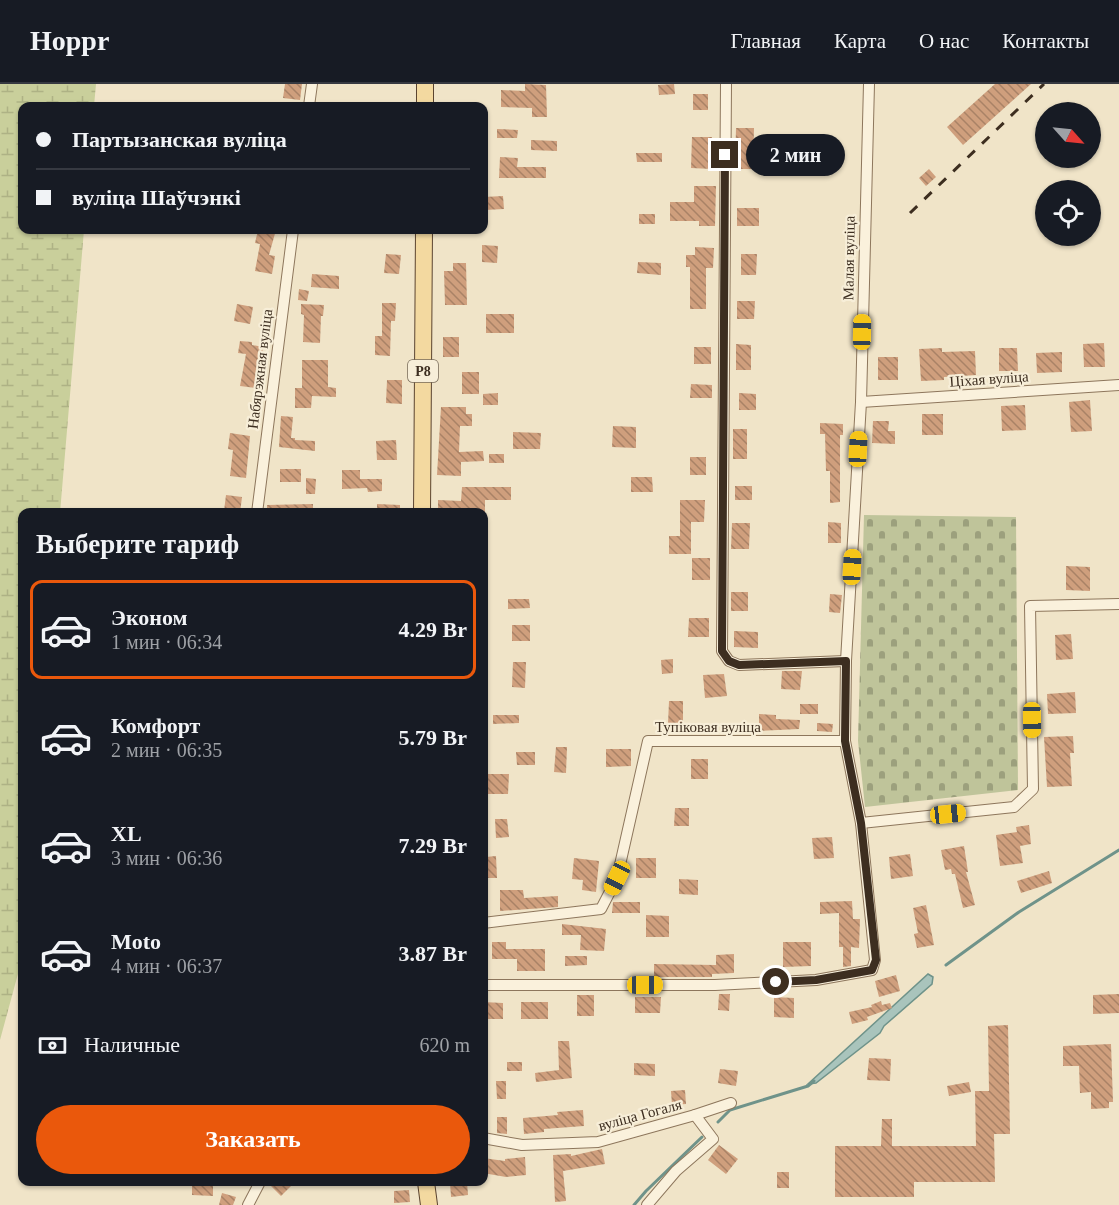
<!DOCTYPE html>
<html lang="ru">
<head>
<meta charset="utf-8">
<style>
  :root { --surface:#171b24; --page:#242831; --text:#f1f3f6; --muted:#9ea1a6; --line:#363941; --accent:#ea580c }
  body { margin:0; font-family:Georgia,serif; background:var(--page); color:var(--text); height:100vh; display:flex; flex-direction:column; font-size:22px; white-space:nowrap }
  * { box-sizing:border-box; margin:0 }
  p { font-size:20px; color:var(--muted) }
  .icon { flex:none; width:33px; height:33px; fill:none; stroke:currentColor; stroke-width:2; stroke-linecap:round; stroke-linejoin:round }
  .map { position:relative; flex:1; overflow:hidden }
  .panel { position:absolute; left:18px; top:424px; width:470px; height:678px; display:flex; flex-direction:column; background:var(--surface); border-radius:12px; box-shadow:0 2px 4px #0004 }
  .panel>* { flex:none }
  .top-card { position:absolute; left:18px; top:18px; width:470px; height:132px; border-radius:12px; box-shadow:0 2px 4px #0004; display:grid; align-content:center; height:132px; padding:0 18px; background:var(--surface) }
  .needle { width:39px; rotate:117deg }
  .buttons { position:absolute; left:1035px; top:18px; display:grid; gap:12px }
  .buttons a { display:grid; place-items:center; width:66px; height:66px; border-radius:50%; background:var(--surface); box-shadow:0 2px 4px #0004; font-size:30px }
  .end { position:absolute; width:27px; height:27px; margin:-14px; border:8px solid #3d2e20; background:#fff; box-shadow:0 0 0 3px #fff }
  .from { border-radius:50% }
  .bubble { position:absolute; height:42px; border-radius:21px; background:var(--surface); box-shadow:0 2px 4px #0004; font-size:20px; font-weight:600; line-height:42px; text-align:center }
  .car { position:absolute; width:18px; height:36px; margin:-18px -9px; border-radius:8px; box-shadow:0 0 4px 2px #0007; background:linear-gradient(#f5c518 24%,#345 0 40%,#f5c518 0 76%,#345 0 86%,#f5c518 0) }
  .top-card b { display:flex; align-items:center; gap:21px; height:57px; font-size:22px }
  .top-card b+b { border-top:2px solid var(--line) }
  .top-card i { width:15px; height:15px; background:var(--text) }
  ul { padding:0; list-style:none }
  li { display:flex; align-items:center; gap:18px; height:99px; margin:0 12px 9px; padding:0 6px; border:3px solid transparent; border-radius:12px }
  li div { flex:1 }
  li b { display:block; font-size:22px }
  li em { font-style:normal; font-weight:600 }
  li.current { border-color:var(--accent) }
  li>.icon { width:54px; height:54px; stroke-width:1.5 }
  h2 { padding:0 18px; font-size:27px; line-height:72px }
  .pay { display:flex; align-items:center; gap:15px; height:66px; padding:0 18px; font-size:22px }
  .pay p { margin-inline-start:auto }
  .action { display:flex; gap:12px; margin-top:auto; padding:12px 18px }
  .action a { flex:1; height:69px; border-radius:36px; background:var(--accent); color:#fff; font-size:24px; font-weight:600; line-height:69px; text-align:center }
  header { display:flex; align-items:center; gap:36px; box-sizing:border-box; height:84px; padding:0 30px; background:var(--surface); border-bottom:2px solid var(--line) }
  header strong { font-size:28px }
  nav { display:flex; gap:33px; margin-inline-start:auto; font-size:21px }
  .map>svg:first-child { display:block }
</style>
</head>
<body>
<header>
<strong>Hoppr</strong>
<nav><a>Главная</a><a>Карта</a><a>О нас</a><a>Контакты</a></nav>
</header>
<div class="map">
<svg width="1119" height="1121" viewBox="0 0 1119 1121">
  <defs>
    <pattern id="wetland-marsh" width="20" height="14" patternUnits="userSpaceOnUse" patternTransform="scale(1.5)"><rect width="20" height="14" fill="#c9cf9b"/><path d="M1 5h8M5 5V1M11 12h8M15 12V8" fill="none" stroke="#aeb285"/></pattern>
    <pattern id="cemetery-stones" width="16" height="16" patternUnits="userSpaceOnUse" patternTransform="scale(1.5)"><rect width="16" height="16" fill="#bfc49a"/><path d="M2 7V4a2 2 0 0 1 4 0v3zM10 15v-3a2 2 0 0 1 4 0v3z" fill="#9ca07d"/></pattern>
    <pattern id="building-back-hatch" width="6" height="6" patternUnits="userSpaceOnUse" patternTransform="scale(1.5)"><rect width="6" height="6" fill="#cf9f7d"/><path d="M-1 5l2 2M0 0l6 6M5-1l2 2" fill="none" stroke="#a98266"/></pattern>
  </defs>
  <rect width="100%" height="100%" fill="#f0e4c8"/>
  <path fill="url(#wetland-marsh)" d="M0 0H96L94 22H22V146H84L60 429H22V875L0 956Z"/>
  <path fill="url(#cemetery-stones)" d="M864 431 1016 433 1018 706 865 723 858 657Z"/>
  <path fill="#a9c4bc" stroke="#6f938a" stroke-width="1.5" d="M928 890 933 893 932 900 884 942 880 949 816 999 808 1000Z"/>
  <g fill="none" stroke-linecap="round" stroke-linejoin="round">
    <g stroke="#6f938a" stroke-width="3">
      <path d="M946 881 1019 828 1119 766"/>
      <path d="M718 1038 730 1026 808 1002 814 997"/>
      <path d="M634 1121 646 1107 702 1053"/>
    </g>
  </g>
  <g fill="url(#building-back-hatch)">
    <path d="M285 0H302L300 16 283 14Z"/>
    <path d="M525 0 546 1 547 33H532V24L501 23V6L525 7Z"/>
    <path d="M674 0 675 10 659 11 658 1Z"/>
    <path d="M995 0H1031L963 61 947 43Z"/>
    <rect x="693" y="10" width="15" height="16"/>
    <path d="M736 44H754L753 85H735Z"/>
    <path d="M497 45 518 46 517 54H497Z"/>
    <path d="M692 53H712V85L691 84Z"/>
    <path d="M531 56 557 57V67L531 66Z"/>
    <path d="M636 69H662V78H637Z"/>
    <path d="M500 73 518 74 517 83H546V94H499Z"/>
    <path d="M929 85 936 93 926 102 919 94Z"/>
    <path d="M694 102H716L715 142H699V137H670V118H694Z"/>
    <path d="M503 112 504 125 485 126 484 113Z"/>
    <rect x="737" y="124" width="22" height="18"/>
    <rect x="639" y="130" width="16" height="10"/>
    <path d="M258 146H276L269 171 275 172 272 190 255 187 260 160 255 159Z"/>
    <path d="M482 161 498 162 497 179 482 178Z"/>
    <path d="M695 163 714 164 713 184H706V225H690V183H686V171H695Z"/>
    <path d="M386 170 401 171 399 190 384 189Z"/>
    <path d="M741 170H757L756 191H741Z"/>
    <path d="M638 178 661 179V191L637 189Z"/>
    <path d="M453 179H466L467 221H445L444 187H453Z"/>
    <path d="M312 190 339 192V205L311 203Z"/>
    <path d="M299 205 309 207 307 217 298 216Z"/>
    <path d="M737 217H755L754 235H737Z"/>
    <path d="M382 219H396L395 237H391L390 272 375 271V252H382Z"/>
    <path d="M237 220 253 223 250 240 234 237Z"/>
    <path d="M301 220 324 221 323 232H321L320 259 303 258 304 231 301 230Z"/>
    <rect x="486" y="230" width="28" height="19"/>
    <rect x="443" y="253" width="16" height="20"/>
    <path d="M240 257 252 258V261L263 263 257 304 240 302 246 270 238 269Z"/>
    <path d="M1104 259 1105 283H1084L1083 260Z"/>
    <path d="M736 260 751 261V286H736Z"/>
    <rect x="694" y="263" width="17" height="17"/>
    <path d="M942 264V268L975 267 976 291 944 293V296L921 297 919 265Z"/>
    <path d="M999 264H1017L1018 287H999Z"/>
    <path d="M1062 268V288L1037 289 1036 269Z"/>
    <rect x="878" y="273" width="20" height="23"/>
    <path d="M302 276H328V303L336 304V313L312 312 311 324H295V304H302Z"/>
    <rect x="462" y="288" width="17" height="22"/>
    <path d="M387 296H402V320L386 319Z"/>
    <path d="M691 300 712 301V314H690Z"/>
    <path d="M498 309V321H483V310Z"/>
    <path d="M739 309 756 310V326H739Z"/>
    <path d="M1090 316 1092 347 1071 348 1069 318Z"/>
    <path d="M1025 321 1026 346 1002 347 1001 322Z"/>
    <path d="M441 323H466V330H472V342H460L459 368 483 367 484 377 461 378V392L437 391Z"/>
    <rect x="922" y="330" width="21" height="21"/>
    <path d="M281 332 293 333 291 354H295V356L315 357V367L279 363Z"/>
    <path d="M873 337H889L888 347H895V360L872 359Z"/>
    <path d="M820 339 843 340V351H840V418L830 419V387H826L825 350H820Z"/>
    <path d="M613 342 636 343V364L612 363Z"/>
    <rect x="733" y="345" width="14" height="30"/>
    <path d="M513 348 541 349 540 365H513Z"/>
    <path d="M230 349 250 352 246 394 230 392 233 366 228 365Z"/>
    <path d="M396 356 397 376H377L376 357Z"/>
    <rect x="489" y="370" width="15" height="9"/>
    <rect x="690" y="373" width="16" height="18"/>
    <rect x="280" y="385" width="21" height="13"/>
    <path d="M342 386H360V395H382V407L368 408 367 404 342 405Z"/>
    <path d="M631 393H652L653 408H631Z"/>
    <path d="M306 394 316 395 315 410H306Z"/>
    <rect x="735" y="402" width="17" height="14"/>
    <path d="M462 403H511V416H485V429L438 427V416L461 417Z"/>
    <path d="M226 411 242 413 240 429 224 427Z"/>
    <path d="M680 416H705L704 438H691V470H669V452H680Z"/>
    <path d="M313 420V429H267V421Z"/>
    <path d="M377 420 400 421V429H377Z"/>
    <path d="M828 438 841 439V459H828Z"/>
    <path d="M732 439H750L749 465H731Z"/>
    <rect x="692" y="474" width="18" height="22"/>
    <path d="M1066 482 1090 483V507L1066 506Z"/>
    <rect x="731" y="508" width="17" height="19"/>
    <path d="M830 510 842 511 840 529 829 528Z"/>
    <path d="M508 515H529L530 524 508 525Z"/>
    <path d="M689 534H709V553H688Z"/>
    <rect x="512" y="541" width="18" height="16"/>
    <path d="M734 547 758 548V564L734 563Z"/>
    <path d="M1071 550 1073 575 1056 576 1055 551Z"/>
    <path d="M673 575V589L662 590 661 576Z"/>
    <path d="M513 578H526L525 604 512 603Z"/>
    <path d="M782 587H802L800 606 781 605Z"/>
    <path d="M724 590 727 612 705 614 703 591Z"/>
    <path d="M1075 608 1076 629 1048 630 1047 610Z"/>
    <path d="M669 617H683V640H668Z"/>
    <rect x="800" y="620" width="18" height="10"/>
    <path d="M759 630 776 631V635L800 636 799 645 759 647Z"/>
    <path d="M493 631H519V639L493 640Z"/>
    <path d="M817 639 833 640 832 648 817 647Z"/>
    <path d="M1073 652 1074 669H1070L1072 702 1047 703 1044 653Z"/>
    <path d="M556 663H567L566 689 554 688Z"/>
    <path d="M606 665H631V682L606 683Z"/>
    <path d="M516 668H535V681H517Z"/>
    <rect x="691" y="675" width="17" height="20"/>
    <path d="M488 690H509L508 710H488Z"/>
    <path d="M675 724H689V742H674Z"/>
    <path d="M495 735H507L509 753 496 754Z"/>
    <path d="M1029 741 1031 760 1020 762 1023 779 1000 782 996 751 1017 748 1016 743Z"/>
    <path d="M832 753 834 774 814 775 812 754Z"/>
    <path d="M964 762 968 788H966L975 821 963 824 955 790H952L951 785 945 786 941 766Z"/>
    <path d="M910 770 913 792 891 795 889 773Z"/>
    <path d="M496 772 497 794H488L486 773Z"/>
    <path d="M574 774 599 777 596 808 582 806 583 796 572 795Z"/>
    <rect x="636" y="774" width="20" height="20"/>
    <path d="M1049 787 1052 799 1021 809 1017 797Z"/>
    <path d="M679 795 698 796V811L679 810Z"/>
    <path d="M500 806H523L524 814 558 812V823L500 827Z"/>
    <path d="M852 817 853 835H860L859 864 851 863V882L843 883V863H839V829L820 830V818Z"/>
    <path d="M613 818H640V829H612Z"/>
    <path d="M926 821 934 861 917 864 914 850 918 849 913 824Z"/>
    <path d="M646 831 669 832V853H646Z"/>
    <path d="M562 840 606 845 604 867 580 866 581 851H562Z"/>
    <path d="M492 858H506V865H545V887H517V875H492Z"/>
    <path d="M783 858H811V882L783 883Z"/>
    <path d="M734 870V889L712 890V893H654V880L716 881V871Z"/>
    <path d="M565 872H587V881L565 882Z"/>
    <path d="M896 891 900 907 879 913 875 897Z"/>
    <path d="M719 910H730L729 927 718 926Z"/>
    <path d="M1119 910V929L1093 930V911Z"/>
    <rect x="577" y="911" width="17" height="21"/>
    <path d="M635 913H661L660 929H635Z"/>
    <path d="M774 913 794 914V934L774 933Z"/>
    <path d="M881 917 882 921 890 919 892 924 867 933 868 936 852 940 849 928 872 923 871 921Z"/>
    <path d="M483 918 503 919V935H483Z"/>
    <rect x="521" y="918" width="27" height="17"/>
    <path d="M1008 941 1010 1050H994L995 1098H914V1113H835V1062H881L882 1035H892V1062H976L975 1007H989L988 942Z"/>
    <path d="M558 957H569L572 994 536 998 535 989 559 986Z"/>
    <path d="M1111 960 1113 1018H1109V1024L1091 1025V1008L1080 1009 1079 982H1063V962Z"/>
    <path d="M869 974 891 975 890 997 867 996Z"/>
    <rect x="507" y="978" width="15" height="9"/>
    <path d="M634 979 655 980V992L634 991Z"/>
    <path d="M720 985 738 987 736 1002 718 999Z"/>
    <path d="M496 997H506V1015H497Z"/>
    <path d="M969 998 971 1008 949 1012 947 1002Z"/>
    <path d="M685 1006 686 1020 672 1021 671 1007Z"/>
    <path d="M583 1026 584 1042 544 1045V1048L524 1050 523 1034 558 1031 557 1028Z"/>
    <path d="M497 1033H507V1050L497 1049Z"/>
    <path d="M719 1061 738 1075 726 1090 708 1076Z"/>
    <path d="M602 1065 605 1080 563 1087 566 1117 555 1118 553 1071 571 1070V1072Z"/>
    <path d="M525 1073 526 1091 506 1093 483 1089V1074L505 1077V1075Z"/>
    <rect x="777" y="1088" width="12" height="16"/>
    <path d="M267 1098H295L281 1112Z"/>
    <path d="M450 1098H467L468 1111 451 1113Z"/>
    <path d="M192 1100 213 1101V1112L192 1111Z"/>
    <path d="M409 1106 410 1118 394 1119V1107Z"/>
    <path d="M222 1109 236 1113 233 1121H219Z"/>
  </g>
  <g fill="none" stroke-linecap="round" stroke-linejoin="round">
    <defs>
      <g id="minor">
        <path d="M726 0 722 567 729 577 739 581 846 577"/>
        <path d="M309 22 312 0"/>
        <path d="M861 318 1119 301"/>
        <path d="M257 429 293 146"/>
        <path d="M861 739 1014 723 1033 705 1030 522 1119 520"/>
        <path d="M483 839 601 825 617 794 648 657H845"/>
        <path d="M483 901H715L816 896 872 886 875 876 861 739 845 657 846 577 861 318 869 0"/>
        <path d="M483 1054 522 1061 598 1058 695 1031 731 1019"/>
        <path d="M248 1121 260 1098"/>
        <path d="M647 1121 676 1087 713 1055 695 1031"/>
      </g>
      <g id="primary">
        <path d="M425 0V22"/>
        <path d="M422 429 424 146"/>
        <path d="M426 1098 429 1121"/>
      </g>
    </defs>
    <use href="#minor" stroke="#8d765c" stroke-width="12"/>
    <use href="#primary" stroke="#5b4430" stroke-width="18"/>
    <use href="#minor" stroke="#faf1dc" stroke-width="10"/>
    <use href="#primary" stroke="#f3d9a0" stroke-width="16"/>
    <path stroke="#3d2e20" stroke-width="3" stroke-dasharray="10 10" stroke-linecap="butt" d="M910 129 1044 0"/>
  </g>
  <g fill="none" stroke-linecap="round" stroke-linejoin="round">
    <path stroke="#3d2e20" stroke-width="8" d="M725 71 722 567 729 577 739 581 846 577 845 657 861 739 876 876 872 886 816 896 776 898"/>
  </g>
  <g text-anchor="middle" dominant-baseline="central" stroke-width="4.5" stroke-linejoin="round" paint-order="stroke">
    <rect fill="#f7eed8" stroke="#756857" stroke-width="1.5" x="408" y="276" width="30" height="22" rx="4.5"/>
    <g font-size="14" font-weight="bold" fill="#3d2e20">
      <text x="423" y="287">Р8</text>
    </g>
    <g font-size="15" fill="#3d2e20" stroke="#f7eed8">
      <text transform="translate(849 174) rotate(-89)">Малая вуліца</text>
      <text transform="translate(260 285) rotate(-83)">Набярэжная вуліца</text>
      <text transform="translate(989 295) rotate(-4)">Ціхая вуліца</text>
      <text x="708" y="643">Тупіковая вуліца</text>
      <text transform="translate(640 1031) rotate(-15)">вуліца Гогаля</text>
    </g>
  </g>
</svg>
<div class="buttons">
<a><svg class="needle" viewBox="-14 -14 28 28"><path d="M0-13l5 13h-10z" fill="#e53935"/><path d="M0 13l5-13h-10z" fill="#9ea1a6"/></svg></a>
<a><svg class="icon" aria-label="locate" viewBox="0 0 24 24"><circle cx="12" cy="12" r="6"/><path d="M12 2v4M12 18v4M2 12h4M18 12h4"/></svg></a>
</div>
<i class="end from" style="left:776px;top:898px"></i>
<i class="end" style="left:725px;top:71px"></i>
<div class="bubble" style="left:746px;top:50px;width:99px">2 мин</div>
<i class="car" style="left:862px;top:248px;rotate:1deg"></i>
<i class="car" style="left:858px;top:365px;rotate:3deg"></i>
<i class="car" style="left:852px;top:483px;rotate:3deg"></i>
<i class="car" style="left:1032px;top:636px;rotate:179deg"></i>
<i class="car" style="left:948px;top:730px;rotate:84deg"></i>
<i class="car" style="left:617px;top:794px;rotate:206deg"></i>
<i class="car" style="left:645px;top:901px;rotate:90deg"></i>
<div class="top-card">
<b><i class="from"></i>Партызанская вуліца</b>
<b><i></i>вуліца Шаўчэнкі</b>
</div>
<section class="panel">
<h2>Выберите тариф</h2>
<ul>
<li class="current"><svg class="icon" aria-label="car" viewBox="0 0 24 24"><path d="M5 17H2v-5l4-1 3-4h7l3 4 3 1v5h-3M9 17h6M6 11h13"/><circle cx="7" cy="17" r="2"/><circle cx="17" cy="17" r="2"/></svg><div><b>Эконом</b><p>1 мин · 06:34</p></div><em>4.29 Br</em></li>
<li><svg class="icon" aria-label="car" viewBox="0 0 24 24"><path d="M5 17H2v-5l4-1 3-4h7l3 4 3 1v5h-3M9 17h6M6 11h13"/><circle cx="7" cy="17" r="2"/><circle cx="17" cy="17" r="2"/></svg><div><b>Комфорт</b><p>2 мин · 06:35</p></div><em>5.79 Br</em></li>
<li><svg class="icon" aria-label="car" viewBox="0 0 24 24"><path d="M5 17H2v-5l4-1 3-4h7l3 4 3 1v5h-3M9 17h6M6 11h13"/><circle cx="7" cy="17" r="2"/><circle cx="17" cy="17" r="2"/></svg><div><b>XL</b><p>3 мин · 06:36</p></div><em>7.29 Br</em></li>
<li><svg class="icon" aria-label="car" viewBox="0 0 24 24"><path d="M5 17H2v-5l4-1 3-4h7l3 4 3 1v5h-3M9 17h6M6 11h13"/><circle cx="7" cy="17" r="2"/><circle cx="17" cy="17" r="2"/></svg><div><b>Moto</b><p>4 мин · 06:37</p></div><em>3.87 Br</em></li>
</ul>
<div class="pay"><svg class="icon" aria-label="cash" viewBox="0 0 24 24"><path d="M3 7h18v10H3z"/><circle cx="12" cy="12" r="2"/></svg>Наличные<p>620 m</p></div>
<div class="action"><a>Заказать</a></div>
</section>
</div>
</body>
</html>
